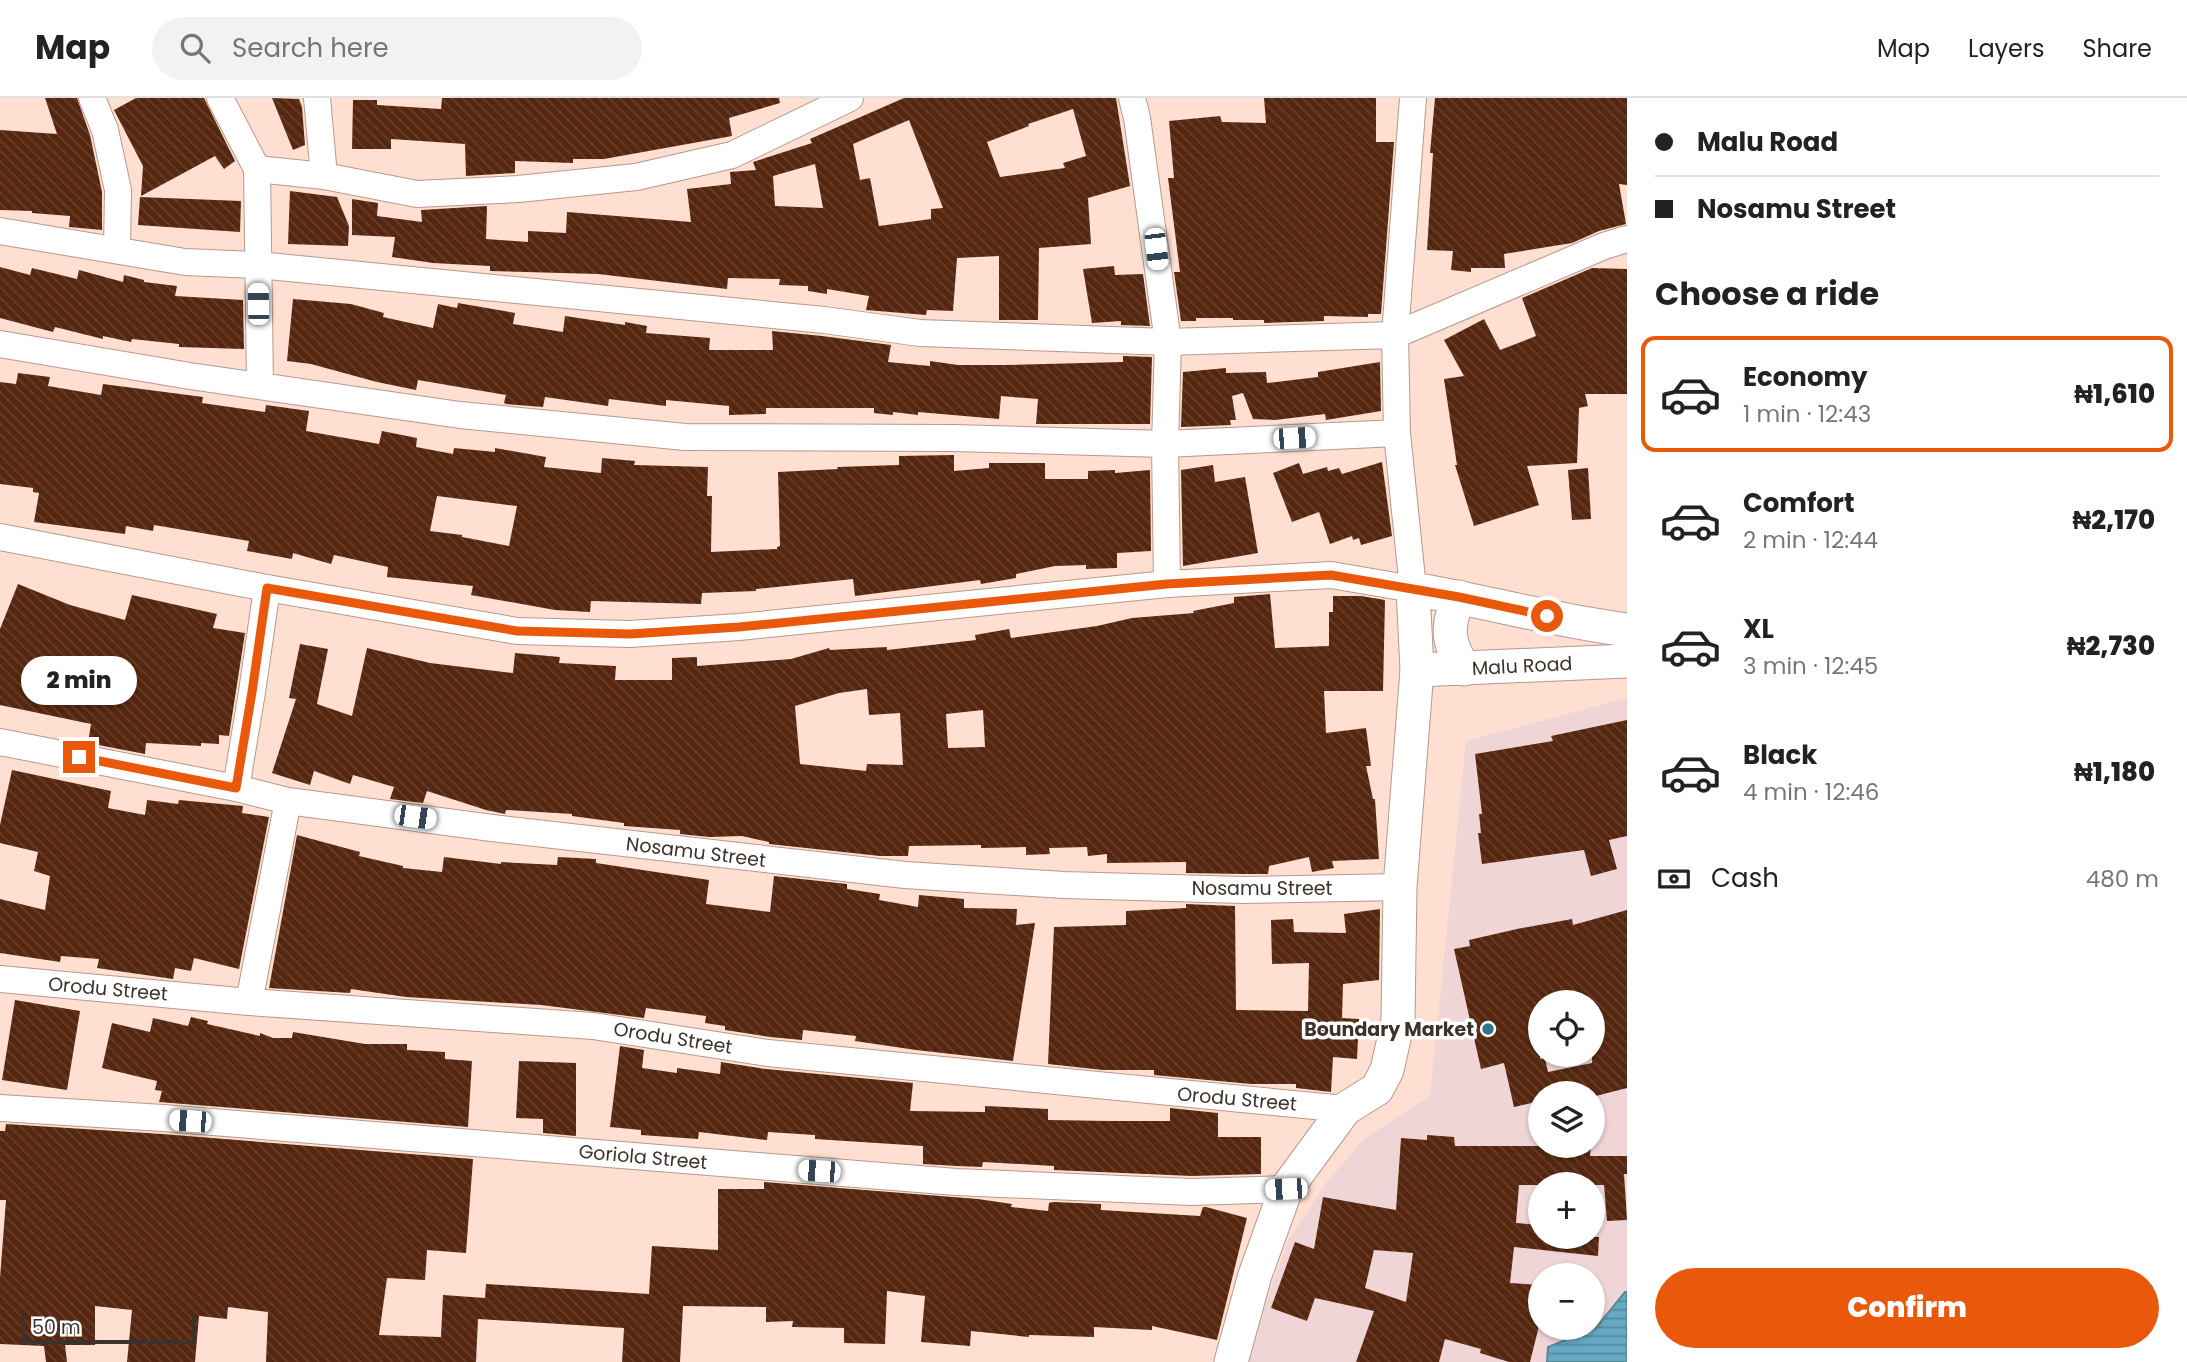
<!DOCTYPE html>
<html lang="en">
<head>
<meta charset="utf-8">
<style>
  :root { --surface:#fff; --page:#f2f2f2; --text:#222; --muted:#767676; --line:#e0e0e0; --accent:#ea580c }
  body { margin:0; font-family:Poppins,sans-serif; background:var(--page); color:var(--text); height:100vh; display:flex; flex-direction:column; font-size:26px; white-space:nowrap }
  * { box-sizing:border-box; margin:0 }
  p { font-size:23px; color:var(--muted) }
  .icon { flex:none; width:38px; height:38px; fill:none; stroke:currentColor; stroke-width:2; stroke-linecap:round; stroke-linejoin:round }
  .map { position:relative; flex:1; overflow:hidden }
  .sheet { display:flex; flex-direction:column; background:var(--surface); width:560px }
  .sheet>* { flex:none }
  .guide { display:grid; align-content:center; height:154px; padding:0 28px; background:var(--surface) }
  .tools { position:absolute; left:1528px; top:892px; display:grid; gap:14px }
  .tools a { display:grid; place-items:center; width:77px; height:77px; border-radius:50%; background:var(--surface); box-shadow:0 2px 5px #0004; font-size:35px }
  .scale { position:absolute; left:21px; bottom:18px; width:175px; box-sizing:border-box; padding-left:7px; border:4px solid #3d312c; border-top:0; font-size:19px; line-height:24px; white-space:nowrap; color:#3d312c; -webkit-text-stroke:5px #fff; paint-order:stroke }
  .end { position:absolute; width:32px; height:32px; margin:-16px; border:9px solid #ea580c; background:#fff; box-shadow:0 0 0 4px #fff }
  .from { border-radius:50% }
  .bubble { position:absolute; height:49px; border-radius:24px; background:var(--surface); box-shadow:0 2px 5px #0004; font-size:23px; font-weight:800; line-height:49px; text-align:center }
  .car { position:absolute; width:21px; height:42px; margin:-21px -10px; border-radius:9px; box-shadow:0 0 5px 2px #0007; background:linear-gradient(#fff 24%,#345 0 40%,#fff 0 76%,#345 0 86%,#fff 0) }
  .guide b { display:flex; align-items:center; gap:24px; height:66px; font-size:26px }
  .guide b+b { border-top:2px solid var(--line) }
  .guide i { width:18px; height:18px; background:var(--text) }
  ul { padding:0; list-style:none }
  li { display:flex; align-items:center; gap:21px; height:116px; margin:0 14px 10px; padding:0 14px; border:4px solid transparent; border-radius:14px }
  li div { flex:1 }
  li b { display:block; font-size:26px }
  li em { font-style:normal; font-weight:800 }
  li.on { border-color:var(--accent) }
  li>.icon { width:63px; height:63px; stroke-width:1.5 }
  h2 { padding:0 28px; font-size:32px; line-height:84px }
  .pay { display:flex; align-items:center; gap:18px; height:77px; padding:0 28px; font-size:26px }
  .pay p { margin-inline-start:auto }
  .cta { display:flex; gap:14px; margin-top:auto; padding:14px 28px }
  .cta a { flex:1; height:80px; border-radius:42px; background:var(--accent); color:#fff; font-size:28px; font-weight:800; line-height:80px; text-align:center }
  header { display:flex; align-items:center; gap:42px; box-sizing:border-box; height:98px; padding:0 35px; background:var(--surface); border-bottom:2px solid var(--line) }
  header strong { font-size:33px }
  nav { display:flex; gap:38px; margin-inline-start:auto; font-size:24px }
  .search { width:490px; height:63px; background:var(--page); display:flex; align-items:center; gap:18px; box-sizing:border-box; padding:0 24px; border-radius:38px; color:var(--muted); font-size:26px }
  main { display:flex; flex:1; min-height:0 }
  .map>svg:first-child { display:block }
</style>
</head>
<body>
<header>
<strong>Map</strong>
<div class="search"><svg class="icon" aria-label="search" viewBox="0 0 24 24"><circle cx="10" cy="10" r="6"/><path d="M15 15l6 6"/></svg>Search here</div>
<nav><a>Map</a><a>Layers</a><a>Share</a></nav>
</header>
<main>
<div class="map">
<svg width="1627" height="1264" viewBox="0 0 1627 1264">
  <defs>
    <pattern id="water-rules" width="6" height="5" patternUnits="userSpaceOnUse" patternTransform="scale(1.75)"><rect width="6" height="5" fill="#65aac2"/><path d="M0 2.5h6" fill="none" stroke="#548b9e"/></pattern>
    <pattern id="building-back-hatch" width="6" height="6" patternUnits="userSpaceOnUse" patternTransform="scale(1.75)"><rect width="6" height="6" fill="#562710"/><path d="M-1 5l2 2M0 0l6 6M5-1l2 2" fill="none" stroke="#673e2a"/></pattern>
  </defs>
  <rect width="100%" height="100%" fill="#ffdfd1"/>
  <path fill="#f0d5d7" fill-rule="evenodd" d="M1627 600V1194L1596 1230 1549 1249 1547 1264H1245L1289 1141 1326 1085 1365 1040 1430 998 1466 643ZM1540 905H1592V957H1540ZM1540 996H1592V1048H1540ZM1540 1087H1592V1139H1540ZM1540 1178H1592V1230H1540Z"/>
  <path fill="url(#water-rules)" stroke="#598695" stroke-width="2" d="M1625 1194H1627V1264H1547L1548 1249 1596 1230Z"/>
  <g fill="url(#building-back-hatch)" fill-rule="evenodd">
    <path d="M45 0H77L90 37 102 94V132L69 129 70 118 32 115V113L0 112V32L57 36Z"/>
    <path d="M136 0H204L235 63 224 71 215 58 141 98 143 68 114 12Z"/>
    <path d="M272 0 299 1 302 9 305 47 293 52Z"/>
    <path d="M442 0H779L780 5 729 20 732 38 604 61H573V65L515 63V75L466 78 465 46 391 41V51H352L353 2H377V7L441 11Z"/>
    <path d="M904 0H1116L1130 88 1088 100 1091 146 1039 150 1038 222H999V158L957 160 953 213 927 212 926 217 866 212 869 198 827 191V196L808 193V188L779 187 780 181 728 180 727 191 598 176 490 173V168L433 165 392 159 395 139 352 137V101L378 105 377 118 422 124 421 112 487 108 486 141 528 144V133L566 135 567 114 691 124 687 91 731 86 730 74 756 72 753 64 812 45 810 41ZM1073 11 1086 58 1063 65 1065 70 1000 79 987 44 1029 28 1028 26ZM909 22 943 110 931 111V121L879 128 870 80 860 82 853 46ZM815 66 823 110 775 108 773 78Z"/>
    <path d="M1264 0H1376V44H1394L1381 216H1368V219L1324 218V223L1264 225V222H1233V220H1196V223H1181L1174 174H1180L1168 80H1174L1169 23 1220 18 1222 24 1266 25Z"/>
    <path d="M1435 0H1627V87L1619 86 1626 126 1599 133 1572 145 1504 156 1505 170H1471V174L1451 172 1453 153 1427 152 1433 55H1430Z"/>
    <path d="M290 93 337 99 349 128 348 148 288 146Z"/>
    <path d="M140 99 241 103 240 134 138 127Z"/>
    <path d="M1114 168 1115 177 1143 176 1150 228 1121 227V223L1092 225 1083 171Z"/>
    <path d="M0 169 30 177 32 170 77 181 79 172 123 184 124 177 144 182V184L177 188 175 198 243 202 244 251 179 249V246L132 241 131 244 103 238V241L55 229 53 234 0 220Z"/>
    <path d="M1592 170 1627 171V296H1585L1588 308 1579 310 1577 365 1527 368 1539 407 1474 428 1455 367H1457L1444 281 1464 278 1444 242 1484 221 1500 252 1536 238 1522 200Z"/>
    <path d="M293 201 351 206 384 215 383 219 433 230 438 206 457 210 458 205 515 215 513 226 563 234 565 218 625 227V224L647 228 646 235 710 240 709 252H773L772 233 822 238 891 247 888 264 930 268V263L958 267H1005L1123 264V258L1152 259 1150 326H1036L1038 301 1001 298 999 321 918 314V317L893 314V317L874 315V310H766V316L729 317V308L666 302V308L609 301 608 308 545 299 543 309 506 306 504 305 506 297 418 282 416 292 377 284 311 266 287 263Z"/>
    <path d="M1380 264 1381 313 1326 322 1325 316 1275 322 1253 321 1243 295 1232 298 1236 322H1230L1231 327 1181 329 1183 274 1226 270V275L1266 274 1267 285 1318 279V274Z"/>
    <path d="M18 275 50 279 48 288 101 297 103 286 203 299 202 305 265 314 266 307 309 313 306 333 379 346 382 333 417 340 416 349 453 356 454 350 495 354V350L546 359 544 369 601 375 602 360 635 363 634 367 708 369 707 398H712L711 454 777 451V449L780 448 778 374 838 371 837 369 899 367V358L954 357V373L989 370V365H1045V381H1088V373L1115 372V375L1150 372 1151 453 1117 455V470L1086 471V467L1055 468 1016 476V480L981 486 980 482 855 498 853 481 756 491V493L702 495 701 506 591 503 590 514 555 512 471 497 473 488 387 479 388 469 334 457 331 466 293 455 292 461 247 453 249 443 154 427 153 433 126 428 125 436 34 424 39 395 33 394V390L0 386V284L16 286ZM437 398 517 408 509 448 462 439V437L430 433Z"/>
    <path d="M1382 364 1392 438 1361 447 1359 440 1353 442 1352 438 1330 446 1319 414 1292 424 1273 375 1299 365 1303 376 1327 369 1328 373 1339 370 1342 376Z"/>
    <path d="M1213 367 1215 384 1245 379 1258 455 1183 468 1181 372Z"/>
    <path d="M1588 370 1591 421 1572 422 1568 372Z"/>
    <path d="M18 486 70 507 125 522 132 497 217 516 213 530 245 535 229 638 219 637V646L201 645V648L146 645 145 656 88 645 91 626 0 607V531Z"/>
    <path d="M1270 496 1275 550 1329 548V514H1333V498H1361L1385 502 1383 593H1324L1326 635 1366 630 1371 668H1366L1373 701H1375L1379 761 1332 763 1334 770 1312 774 1309 759 1269 768 1268 776H1243L1186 775V764L1107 765V756L1088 758 1087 749 1049 750 1050 756 1026 757V749L981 750V747L909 748 908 758H880L769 746V744L742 738 709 739 680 736V732L624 728V725L572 718V716L506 712 505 716 486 712 427 693 423 705 390 701 394 689 353 677 350 686 314 673 310 687 272 675 296 601 289 600 300 546 328 551 317 606 352 618 367 550 430 565 513 575 515 555 560 559 559 565 616 568 615 582H672V560L697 559V568L791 561 829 550 830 552 887 549V552L976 542 975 537 1009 531 1011 540 1097 528 1132 520 1194 515 1193 513 1234 505V499ZM867 591 869 617 900 615 903 667 867 666 866 673 800 666 795 608 839 595ZM983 612 985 649 948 650 946 616Z"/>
    <path d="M1627 622V738L1609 742 1617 771 1591 778 1584 752 1482 766 1478 735H1481L1479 716H1482L1475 656 1553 643 1551 638Z"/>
    <path d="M12 672 111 693 108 710 145 717 147 702 178 706 179 702 243 708 242 715 269 719 239 871 194 860 191 873 175 870 173 881 97 870 99 861 61 858 60 864 0 855V801L45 812 50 778 34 773 38 754 0 745V727Z"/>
    <path d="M297 737 360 754 359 758 403 768V770L442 774 444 759 501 766V764L557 767 558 759 596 761V765L709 782 706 806 770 814 774 778 847 786V791L880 796 879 802 918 809 919 797 964 801V810L1017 811 1016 827 1035 825 1013 963 916 952 855 943 856 938 803 932 802 942 770 939 725 932V928L705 925 706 918 646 910 644 920 541 907 406 899 351 891 350 895 269 890Z"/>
    <path d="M1186 806 1235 808 1236 912 1308 913 1309 865 1272 866 1271 822 1293 821 1294 834 1346 835 1344 816 1380 811 1379 882 1343 886 1342 920 1359 921 1357 961 1333 959 1331 994 1296 990V986H1251L1154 977V972H1103L1048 966 1054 829 1126 827V813L1186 810Z"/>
    <path d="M1627 812V990L1592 999V996H1540V1003L1514 1009 1504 965 1481 971 1454 851 1470 848 1469 842 1517 831 1572 821 1573 827ZM1540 905H1592V965L1548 974 1545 960 1540 961Z"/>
    <path d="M15 902 80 913 67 992 2 982Z"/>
    <path d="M191 919 208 923 207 926 260 938V935L273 940H292L293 934 365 946H407V952L445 954V961L472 963 468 1029 159 1004 162 993 155 992 157 983 102 970 112 925 150 934 153 920 188 928Z"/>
    <path d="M620 948 644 952 642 970 677 975V970L720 976 721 964 766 971 913 985 910 1013 985 1014V1008L1048 1011V1022L1110 1023H1170V1010L1218 1015V1039H1261V1076L1192 1078 1054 1072V1068L983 1064 982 1069 957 1068 923 1066V1048L815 1041V1037L768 1034 767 1042 699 1034 698 1041 641 1037V1032L610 1029Z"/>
    <path d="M519 963 576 965V1038L543 1035V1021L516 1020Z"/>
    <path d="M6 1026 162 1036 473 1061 466 1155 427 1152 425 1182 387 1180 379 1237 441 1239 443 1197 485 1200 486 1186 649 1196 652 1148 718 1152V1091H764V1084L978 1101 1012 1106 1011 1109 1048 1113 1049 1105 1053 1104 1101 1106V1112L1200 1118 1203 1109H1206L1247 1120 1217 1242 1152 1228V1232L1094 1229V1239L1029 1237V1239L971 1233 970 1248 921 1244 925 1198 887 1193 885 1246 844 1245V1230L792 1229 793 1223 766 1224V1209L683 1208 680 1264H622L624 1230 478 1221 476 1264H266L268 1214 228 1209 227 1221 199 1218 195 1264H127L132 1212 95 1208V1247H65L67 1264H46L44 1248 0 1246V1180L6 1102H0V1033H5Z"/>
    <path d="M1427 1037 1454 1039 1455 1048H1591L1590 1058H1627V1076H1624L1627 1122 1607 1123 1604 1087H1519L1516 1125 1540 1127V1139H1599L1598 1158 1514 1149 1510 1185 1540 1187V1224L1530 1264H1509L1480 1255 1481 1251 1445 1241 1439 1264H1356L1374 1213 1315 1200 1307 1223 1271 1210 1295 1144 1314 1151 1323 1099 1396 1112 1401 1040 1427 1042ZM1374 1152 1413 1155 1406 1204 1365 1190Z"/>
  </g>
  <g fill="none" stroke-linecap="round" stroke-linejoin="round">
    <defs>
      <g id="minor">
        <path d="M92 0 105 32 118 92 117 152"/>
        <path d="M220 0 257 71 260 287"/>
        <path d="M317 0 324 78"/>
        <path d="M1132 0 1137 20 1168 244 1165 346 1167 486"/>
        <path d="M257 71 324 78 417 96 518 91 636 79 732 57 850 0"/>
        <path d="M0 133 185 164 258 167 824 222 920 235 1168 244 1395 237 1604 148 1627 141"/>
        <path d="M0 246 190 278 460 317 685 339 953 340 1165 346 1397 335"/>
        <path d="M0 439 267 490 517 533 630 536 739 529 1167 486 1331 477 1413 491 1397 335 1395 237 1413 0"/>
        <path d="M0 644 236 690 288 703 492 730 905 777 1064 787 1243 792 1400 789"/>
        <path d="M236 690 252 594 267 490"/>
        <path d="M0 881 249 904 593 928 768 955 1345 1011"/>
        <path d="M249 904 288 703"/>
        <path d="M0 1010 163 1020 956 1084 1192 1094 1286 1091"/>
      </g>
      <g id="major">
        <path d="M1459 499C1446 529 1447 543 1464 571"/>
        <path d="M1417 572 1627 563"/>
        <path d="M1231 1264 1255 1177 1286 1091 1345 1011 1377 991 1387 972 1398 923 1400 789 1417 572 1413 491C1485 503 1555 523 1627 532"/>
      </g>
    </defs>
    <use href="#minor" stroke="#b7998c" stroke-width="28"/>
    <use href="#major" stroke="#b7998c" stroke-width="35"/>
    <use href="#minor" stroke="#fff" stroke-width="26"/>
    <use href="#major" stroke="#fff" stroke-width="33"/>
  </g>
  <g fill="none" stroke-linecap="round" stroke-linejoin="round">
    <path stroke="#ea580c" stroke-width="9" d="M79 659 236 690 252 594 267 490 517 533 630 536 739 529 1167 486 1331 477 1459 499 1547 518"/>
  </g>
  <circle fill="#357289" stroke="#fff" stroke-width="2.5" cx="1488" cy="931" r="7"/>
  <g text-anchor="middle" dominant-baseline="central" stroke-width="7" stroke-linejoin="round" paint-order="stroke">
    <g font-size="19" fill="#3d312c" stroke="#fff">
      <text transform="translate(1522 568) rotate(-3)">Malu Road</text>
      <text transform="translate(696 754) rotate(7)">Nosamu Street</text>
      <text x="1262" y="790">Nosamu Street</text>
      <text transform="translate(108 891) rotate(5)">Orodu Street</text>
      <text transform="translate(673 940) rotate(9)">Orodu Street</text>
      <text transform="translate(1237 1001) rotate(5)">Orodu Street</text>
      <text transform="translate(643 1059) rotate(5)">Goriola Street</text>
    </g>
    <g font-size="19" font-weight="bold" fill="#3d312c" stroke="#fff" text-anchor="end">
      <text x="1474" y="931">Boundary Market</text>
    </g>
  </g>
</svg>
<div class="tools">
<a><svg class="icon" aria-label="locate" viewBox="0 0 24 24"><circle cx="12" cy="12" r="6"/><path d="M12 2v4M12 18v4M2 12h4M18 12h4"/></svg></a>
<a><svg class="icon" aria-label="layers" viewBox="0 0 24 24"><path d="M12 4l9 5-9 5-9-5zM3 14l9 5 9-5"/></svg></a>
<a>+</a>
<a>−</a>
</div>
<div class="scale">50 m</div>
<i class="end from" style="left:1547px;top:518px"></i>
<i class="end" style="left:79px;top:659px"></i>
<div class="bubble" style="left:21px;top:558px;width:116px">2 min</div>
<i class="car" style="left:1156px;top:151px;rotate:173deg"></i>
<i class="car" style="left:258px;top:206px;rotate:359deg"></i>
<i class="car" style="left:1294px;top:340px;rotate:87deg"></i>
<i class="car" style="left:415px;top:719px;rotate:98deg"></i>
<i class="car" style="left:190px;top:1023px;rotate:274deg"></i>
<i class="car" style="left:819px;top:1073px;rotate:274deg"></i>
<i class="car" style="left:1286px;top:1091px;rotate:268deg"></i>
</div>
<section class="sheet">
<div class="guide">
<b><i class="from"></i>Malu Road</b>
<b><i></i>Nosamu Street</b>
</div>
<h2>Choose a ride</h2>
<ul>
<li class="on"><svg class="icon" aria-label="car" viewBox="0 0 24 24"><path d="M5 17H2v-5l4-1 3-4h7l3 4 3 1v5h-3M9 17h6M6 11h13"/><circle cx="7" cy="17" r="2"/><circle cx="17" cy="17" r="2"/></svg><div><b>Economy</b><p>1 min · 12:43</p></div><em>₦1,610</em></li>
<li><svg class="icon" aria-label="car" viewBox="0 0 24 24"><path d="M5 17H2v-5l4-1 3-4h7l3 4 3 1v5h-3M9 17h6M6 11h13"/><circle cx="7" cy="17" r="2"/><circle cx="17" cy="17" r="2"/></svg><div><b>Comfort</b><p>2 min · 12:44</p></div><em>₦2,170</em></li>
<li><svg class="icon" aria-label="car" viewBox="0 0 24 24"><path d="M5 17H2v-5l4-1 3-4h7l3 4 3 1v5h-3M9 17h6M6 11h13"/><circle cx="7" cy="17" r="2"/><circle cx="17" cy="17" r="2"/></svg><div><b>XL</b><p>3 min · 12:45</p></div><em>₦2,730</em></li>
<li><svg class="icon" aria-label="car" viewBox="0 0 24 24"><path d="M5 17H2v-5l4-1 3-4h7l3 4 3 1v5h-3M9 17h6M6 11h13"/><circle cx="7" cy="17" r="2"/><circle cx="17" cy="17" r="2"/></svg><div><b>Black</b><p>4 min · 12:46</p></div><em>₦1,180</em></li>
</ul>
<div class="pay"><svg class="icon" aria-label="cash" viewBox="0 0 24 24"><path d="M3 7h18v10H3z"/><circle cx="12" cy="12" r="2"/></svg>Cash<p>480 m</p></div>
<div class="cta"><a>Confirm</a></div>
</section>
</main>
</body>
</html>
